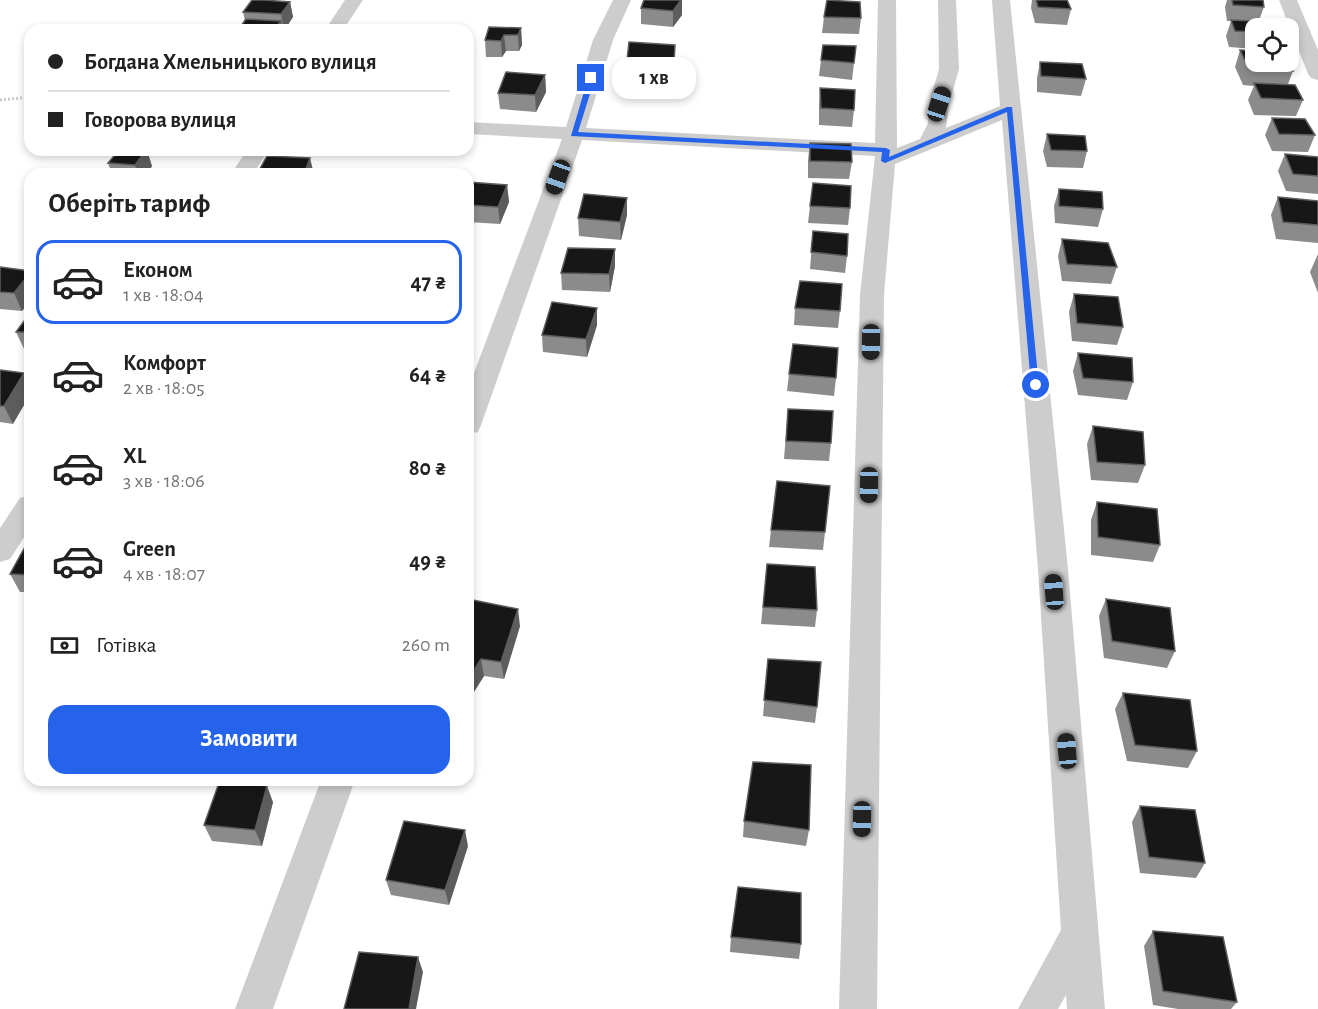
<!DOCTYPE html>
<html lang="uk">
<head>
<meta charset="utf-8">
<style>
  :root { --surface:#fff; --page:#f6f6f6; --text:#222; --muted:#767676; --line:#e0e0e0; --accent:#2563eb }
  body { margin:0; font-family:"Alegreya Sans",sans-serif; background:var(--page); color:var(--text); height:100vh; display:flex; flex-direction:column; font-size:22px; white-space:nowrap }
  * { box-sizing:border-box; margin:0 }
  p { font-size:20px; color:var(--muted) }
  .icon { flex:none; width:33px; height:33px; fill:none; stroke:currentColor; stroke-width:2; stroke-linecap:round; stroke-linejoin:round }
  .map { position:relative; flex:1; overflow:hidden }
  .panel { position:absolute; left:24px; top:168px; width:450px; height:618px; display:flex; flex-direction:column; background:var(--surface); border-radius:18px; box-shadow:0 3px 9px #0003 }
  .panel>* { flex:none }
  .guide { position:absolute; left:24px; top:24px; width:450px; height:132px; border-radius:18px; box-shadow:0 3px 9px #0003; display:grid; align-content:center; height:132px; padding:0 24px; background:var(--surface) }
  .buttons { position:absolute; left:1245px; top:18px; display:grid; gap:12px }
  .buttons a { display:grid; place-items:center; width:54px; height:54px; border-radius:12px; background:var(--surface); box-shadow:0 3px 9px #0003; font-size:30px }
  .end { position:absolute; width:27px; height:27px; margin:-14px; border:8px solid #2563eb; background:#fff; box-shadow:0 0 0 3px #fff }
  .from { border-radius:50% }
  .bubble { position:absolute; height:42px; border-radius:18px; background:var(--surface); box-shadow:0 3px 9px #0003; font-size:20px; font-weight:700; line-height:42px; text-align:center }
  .car { position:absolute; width:18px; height:36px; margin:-18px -9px; border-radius:8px; box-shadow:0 0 4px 2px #0007; background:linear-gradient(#222 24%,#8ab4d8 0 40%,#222 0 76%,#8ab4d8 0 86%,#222 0) }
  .guide b { display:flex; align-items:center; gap:21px; height:57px; font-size:22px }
  .guide b+b { border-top:2px solid var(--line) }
  .guide i { width:15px; height:15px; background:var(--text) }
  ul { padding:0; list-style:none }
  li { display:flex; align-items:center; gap:18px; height:84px; margin:0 12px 9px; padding:0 12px; border:3px solid transparent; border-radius:18px }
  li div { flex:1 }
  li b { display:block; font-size:22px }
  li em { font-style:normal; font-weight:700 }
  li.current { border-color:var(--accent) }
  li>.icon { width:54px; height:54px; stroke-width:1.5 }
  h2 { padding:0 24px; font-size:27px; line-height:72px }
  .pay { display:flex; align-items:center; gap:15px; height:66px; padding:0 24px; font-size:22px }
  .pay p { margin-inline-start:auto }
  .button { display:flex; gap:12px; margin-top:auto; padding:12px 24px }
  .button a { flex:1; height:69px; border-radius:18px; background:var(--accent); color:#fff; font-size:24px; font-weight:700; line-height:69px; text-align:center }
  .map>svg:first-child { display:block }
</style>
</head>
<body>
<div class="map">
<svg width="1318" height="1009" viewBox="0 0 1318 1009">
  <rect width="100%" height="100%" fill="#fff"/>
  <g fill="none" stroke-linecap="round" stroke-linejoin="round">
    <path stroke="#cacaca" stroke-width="3" stroke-dasharray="2 2" stroke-linecap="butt" d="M0 100 30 97"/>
    <g fill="#cdcdcd" fill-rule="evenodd">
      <path d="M345 0H363L343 30H325Z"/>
      <path d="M613 0H631L613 40 586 128 875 143 878 0H896L897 148 920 139 928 123 929 104 939 69 938 0H956L959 69 949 104 946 128 1000 106 992 0H1010L1068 569 1105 1009H1067L1066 995 1058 1009H1018L1061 930 1038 569 1002 120 895 164 884 295 877 1009H839L860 295 875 156 582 140 481 425 478 432 468 434V389L562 139 468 134V122L566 127 593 40Z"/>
      <path d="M1279 0H1297L1318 50V80L1311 78 1308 74Z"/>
      <path d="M247 150H269L253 174H231Z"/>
      <path d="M30 495V528L10 559 0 562V528L20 498Z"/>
      <path d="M321 780H355L273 1009H235Z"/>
    </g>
  </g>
  <g fill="#8b8b8b">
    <path d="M682 0V15L673 27 641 24V8Z"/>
    <path d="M1032 0H1067L1071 9 1067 25 1035 23 1031 8Z"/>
    <path d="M1227 0H1263L1264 7 1256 28V49L1229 47 1226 36 1231 21H1227L1225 7Z"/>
    <path d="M290 2 293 17 285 30H238L245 21 243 12Z"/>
    <path d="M824 17 861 18 859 34 822 33Z"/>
    <path d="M521 28 522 45 519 51H506L502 57H486L485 40Z"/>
    <path d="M675 45 674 79 627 77V60Z"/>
    <path d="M856 46 852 80 819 76 821 60Z"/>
    <path d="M1240 50 1293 71 1288 84 1303 100 1296 116 1254 115 1248 100 1254 86 1243 85 1235 67Z"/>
    <path d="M1040 62 1086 79 1081 96 1037 92V78Z"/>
    <path d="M545 75 546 92 536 112 500 109 498 93Z"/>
    <path d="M820 88 854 110 852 127 819 125V104Z"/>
    <path d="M1272 118 1315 135 1308 152 1272 151 1265 135Z"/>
    <path d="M1047 134 1087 151 1083 168 1047 167 1043 151Z"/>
    <path d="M810 143 852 162 849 179 808 178V160Z"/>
    <path d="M1285 154 1318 157V194L1286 191 1278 171Z"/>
    <path d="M108 163 152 166 147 174H112Z"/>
    <path d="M468 182 507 185 509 202 500 224 468 222Z"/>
    <path d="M1059 189 1103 209 1098 227 1055 223 1054 206Z"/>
    <path d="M1278 197 1318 201V243L1276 239 1271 215Z"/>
    <path d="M810 206 850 208 848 225 808 223Z"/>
    <path d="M627 215 621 240 579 236 578 218Z"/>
    <path d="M813 231 847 256 845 273 810 269Z"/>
    <path d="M1062 239 1117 267 1111 284 1062 281 1058 256Z"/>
    <path d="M1318 254V293L1310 272Z"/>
    <path d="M615 266 610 292 562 290 561 273Z"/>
    <path d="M0 267 30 271V301L22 311 0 309Z"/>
    <path d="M1074 294 1123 327 1117 345 1072 341 1069 312Z"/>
    <path d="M795 308 840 311 838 328 794 325Z"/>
    <path d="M30 313V350L24 349 16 332Z"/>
    <path d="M597 325 587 357 543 352 542 335Z"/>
    <path d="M1078 353 1133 382 1127 400 1078 395 1073 371Z"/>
    <path d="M0 370 13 424 0 422Z"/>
    <path d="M789 374 836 378 834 396 787 391Z"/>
    <path d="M788 409 831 443 829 461 784 459Z"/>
    <path d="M1093 426 1145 465 1138 483 1091 480 1087 444Z"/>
    <path d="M1097 502 1160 545 1153 562 1091 555V520Z"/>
    <path d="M771 530 825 532 823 550 769 547Z"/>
    <path d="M30 538V592H20L10 574Z"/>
    <path d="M767 564 817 610 815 627 761 624Z"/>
    <path d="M468 599 520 626 504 679 484 676 472 695H468Z"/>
    <path d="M1106 599 1175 651 1167 668 1104 658 1099 616Z"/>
    <path d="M768 659 817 707 815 723 763 716Z"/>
    <path d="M1123 693 1197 751 1188 768 1127 761 1115 709Z"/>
    <path d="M273 802 262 846 212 841 204 825Z"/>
    <path d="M1140 806 1205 863 1196 878 1140 873 1132 822Z"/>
    <path d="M744 821 809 830 806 846 743 837Z"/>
    <path d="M468 846 449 905 391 895 386 880Z"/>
    <path d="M1153 931 1237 1002 1231 1009H1178L1153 1005 1144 946Z"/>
    <path d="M731 937 801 944 799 959 730 952Z"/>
  </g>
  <g fill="#5d5d5d">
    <path d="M679 0H682V15L673 27V11Z"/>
    <path d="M290 2 293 17 284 30 281 14Z"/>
    <path d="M281 21 283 30H274Z"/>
    <path d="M521 28 522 45 519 51 518 35Z"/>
    <path d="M504 35 506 51 502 57 501 41Z"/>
    <path d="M675 45V61L674 79V63Z"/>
    <path d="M545 75 546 92 536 112 535 95Z"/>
    <path d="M146 150H147L152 166 147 174H138L135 165Z"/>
    <path d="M310 158 314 174H304Z"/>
    <path d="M507 185 509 202 500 224 498 207Z"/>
    <path d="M627 198V215L621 240 620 222Z"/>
    <path d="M468 234 470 251 468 258Z"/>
    <path d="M615 249V266L610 292 609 274Z"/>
    <path d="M30 273V301L22 311 14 293Z"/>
    <path d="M597 308V325L587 357 586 339Z"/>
    <path d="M24 373 30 385V395L13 424 4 406Z"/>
    <path d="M518 609 520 626 504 679 501 662Z"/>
    <path d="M481 659 484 676 472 695 469 678Z"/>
    <path d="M267 786 273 802 262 846 255 830Z"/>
    <path d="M465 830 468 846 449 905 445 890Z"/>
    <path d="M418 957 423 972 416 1009H409Z"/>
  </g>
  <g fill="#171717" stroke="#5d5d5d" stroke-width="1.5">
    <path d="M252 0H264L290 2 281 14 243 12Z"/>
    <path d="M644 0H681L673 11 641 8Z"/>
    <path d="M827 0 860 2 861 18 824 17Z"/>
    <path d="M1036 0H1067L1071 9 1038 7Z"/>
    <path d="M1232 0H1263L1264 7 1233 5Z"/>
    <path d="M246 19 281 21 274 30H238Z"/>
    <path d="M1231 20 1273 22 1275 28H1256V32L1235 31Z"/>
    <path d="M489 27 521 28 518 35H504L501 41 485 40Z"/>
    <path d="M629 42 675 45 674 63 627 60Z"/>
    <path d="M823 45 856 46 854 63 821 60Z"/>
    <path d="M1240 50 1256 51V62H1287L1293 71 1249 68Z"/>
    <path d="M1040 62 1082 64 1086 79 1041 76Z"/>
    <path d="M506 72 545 75 535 95 498 93Z"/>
    <path d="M1254 83 1295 85 1303 100 1261 98Z"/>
    <path d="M820 88 855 90 854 110 821 108Z"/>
    <path d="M1272 118 1305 119 1315 135 1279 134Z"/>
    <path d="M1047 134 1085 136 1087 151 1051 150Z"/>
    <path d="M810 143 851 144 852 162 810 161Z"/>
    <path d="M119 150H146L135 165 108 163Z"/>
    <path d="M1285 154 1318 157V176L1293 174Z"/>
    <path d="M267 156 310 158 304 174H257Z"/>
    <path d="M468 182 507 185 498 207 468 205Z"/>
    <path d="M813 183 851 186 850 208 810 206Z"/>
    <path d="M1059 189 1102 192 1103 209 1059 206Z"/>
    <path d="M584 194 627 198 620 222 578 218Z"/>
    <path d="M1278 197 1318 201V225L1283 222Z"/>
    <path d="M813 231 848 234 847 256 811 252Z"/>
    <path d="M1062 239 1108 243 1117 267 1067 264Z"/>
    <path d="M568 248 615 249 609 274 561 273Z"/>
    <path d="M0 267 30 271V273L14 293 0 292Z"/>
    <path d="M800 281 842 284 840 311 795 308Z"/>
    <path d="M1074 294 1118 297 1123 327 1077 323Z"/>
    <path d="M552 302 597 308 586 339 542 335Z"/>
    <path d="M30 313V332H16Z"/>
    <path d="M793 344 838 348 836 378 789 374Z"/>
    <path d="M1078 353 1132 358 1133 382 1083 378Z"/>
    <path d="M0 370 24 373 4 406H0Z"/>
    <path d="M788 409 833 411 831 443 786 441Z"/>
    <path d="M1093 426 1143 432 1145 465 1097 462Z"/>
    <path d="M777 481 830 486 825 532 771 530Z"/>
    <path d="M1097 502 1157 509 1160 545 1098 537Z"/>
    <path d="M30 538V575L10 574Z"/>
    <path d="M767 564 815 567 817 610 763 607Z"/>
    <path d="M468 599 518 609 501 662 481 659 469 678H468Z"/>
    <path d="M1106 599 1170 608 1175 651 1112 641Z"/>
    <path d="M768 659 821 662 817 707 764 700Z"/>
    <path d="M1123 693 1190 700 1197 751 1135 745Z"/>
    <path d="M753 762 811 765 809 830 744 821Z"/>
    <path d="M220 780 267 786 255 830 204 825Z"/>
    <path d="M1140 806 1195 810 1205 863 1149 857Z"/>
    <path d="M404 821 465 830 445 890 386 880Z"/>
    <path d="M738 887 801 893V944L731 937Z"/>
    <path d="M1153 931 1223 937 1237 1002 1163 991Z"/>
    <path d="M359 952 418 957 409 1009H344Z"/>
  </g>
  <path fill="#2563eb" d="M591 76 595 78 578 132 886 148 890 150 889 157 1007 107H1012L1039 387 1031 385 1007 112 885 163 881 161 882 152 571 136 588 78Z"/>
</svg>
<div class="buttons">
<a><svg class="icon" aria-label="locate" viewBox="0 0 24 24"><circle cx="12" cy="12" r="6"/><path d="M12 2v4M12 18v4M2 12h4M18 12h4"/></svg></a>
</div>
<i class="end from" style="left:1036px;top:385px"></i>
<i class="end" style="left:591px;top:78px"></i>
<div class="bubble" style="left:612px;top:57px;width:84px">1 хв</div>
<i class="car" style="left:939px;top:104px;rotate:18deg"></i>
<i class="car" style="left:558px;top:177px;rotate:200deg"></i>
<i class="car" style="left:871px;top:342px;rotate:181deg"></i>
<i class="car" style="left:869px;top:485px;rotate:181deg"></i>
<i class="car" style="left:1054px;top:592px;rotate:356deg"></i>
<i class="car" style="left:1067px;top:751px;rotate:355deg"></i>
<i class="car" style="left:862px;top:819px;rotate:181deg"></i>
<div class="guide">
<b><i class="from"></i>Богдана Хмельницького вулиця</b>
<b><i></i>Говорова вулиця</b>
</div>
<section class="panel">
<h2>Оберіть тариф</h2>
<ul>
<li class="current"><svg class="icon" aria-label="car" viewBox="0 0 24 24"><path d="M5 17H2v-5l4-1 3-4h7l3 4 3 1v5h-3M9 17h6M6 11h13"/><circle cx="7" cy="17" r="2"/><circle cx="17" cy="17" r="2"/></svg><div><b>Економ</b><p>1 хв · 18:04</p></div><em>47 ₴</em></li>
<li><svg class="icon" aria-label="car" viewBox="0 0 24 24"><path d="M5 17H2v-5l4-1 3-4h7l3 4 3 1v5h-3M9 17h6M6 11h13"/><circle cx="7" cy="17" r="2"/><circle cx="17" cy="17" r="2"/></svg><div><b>Комфорт</b><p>2 хв · 18:05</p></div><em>64 ₴</em></li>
<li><svg class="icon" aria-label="car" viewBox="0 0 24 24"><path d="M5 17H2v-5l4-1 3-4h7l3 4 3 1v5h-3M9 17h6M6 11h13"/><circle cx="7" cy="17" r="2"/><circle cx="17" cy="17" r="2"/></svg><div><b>XL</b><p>3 хв · 18:06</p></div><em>80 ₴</em></li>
<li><svg class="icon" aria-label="car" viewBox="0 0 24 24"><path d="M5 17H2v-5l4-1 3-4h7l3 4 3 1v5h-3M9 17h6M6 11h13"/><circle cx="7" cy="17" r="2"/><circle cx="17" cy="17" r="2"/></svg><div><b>Green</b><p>4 хв · 18:07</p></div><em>49 ₴</em></li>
</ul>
<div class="pay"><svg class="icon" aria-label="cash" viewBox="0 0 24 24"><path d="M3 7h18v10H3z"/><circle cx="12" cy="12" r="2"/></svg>Готівка<p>260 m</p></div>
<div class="button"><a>Замовити</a></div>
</section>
</div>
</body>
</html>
